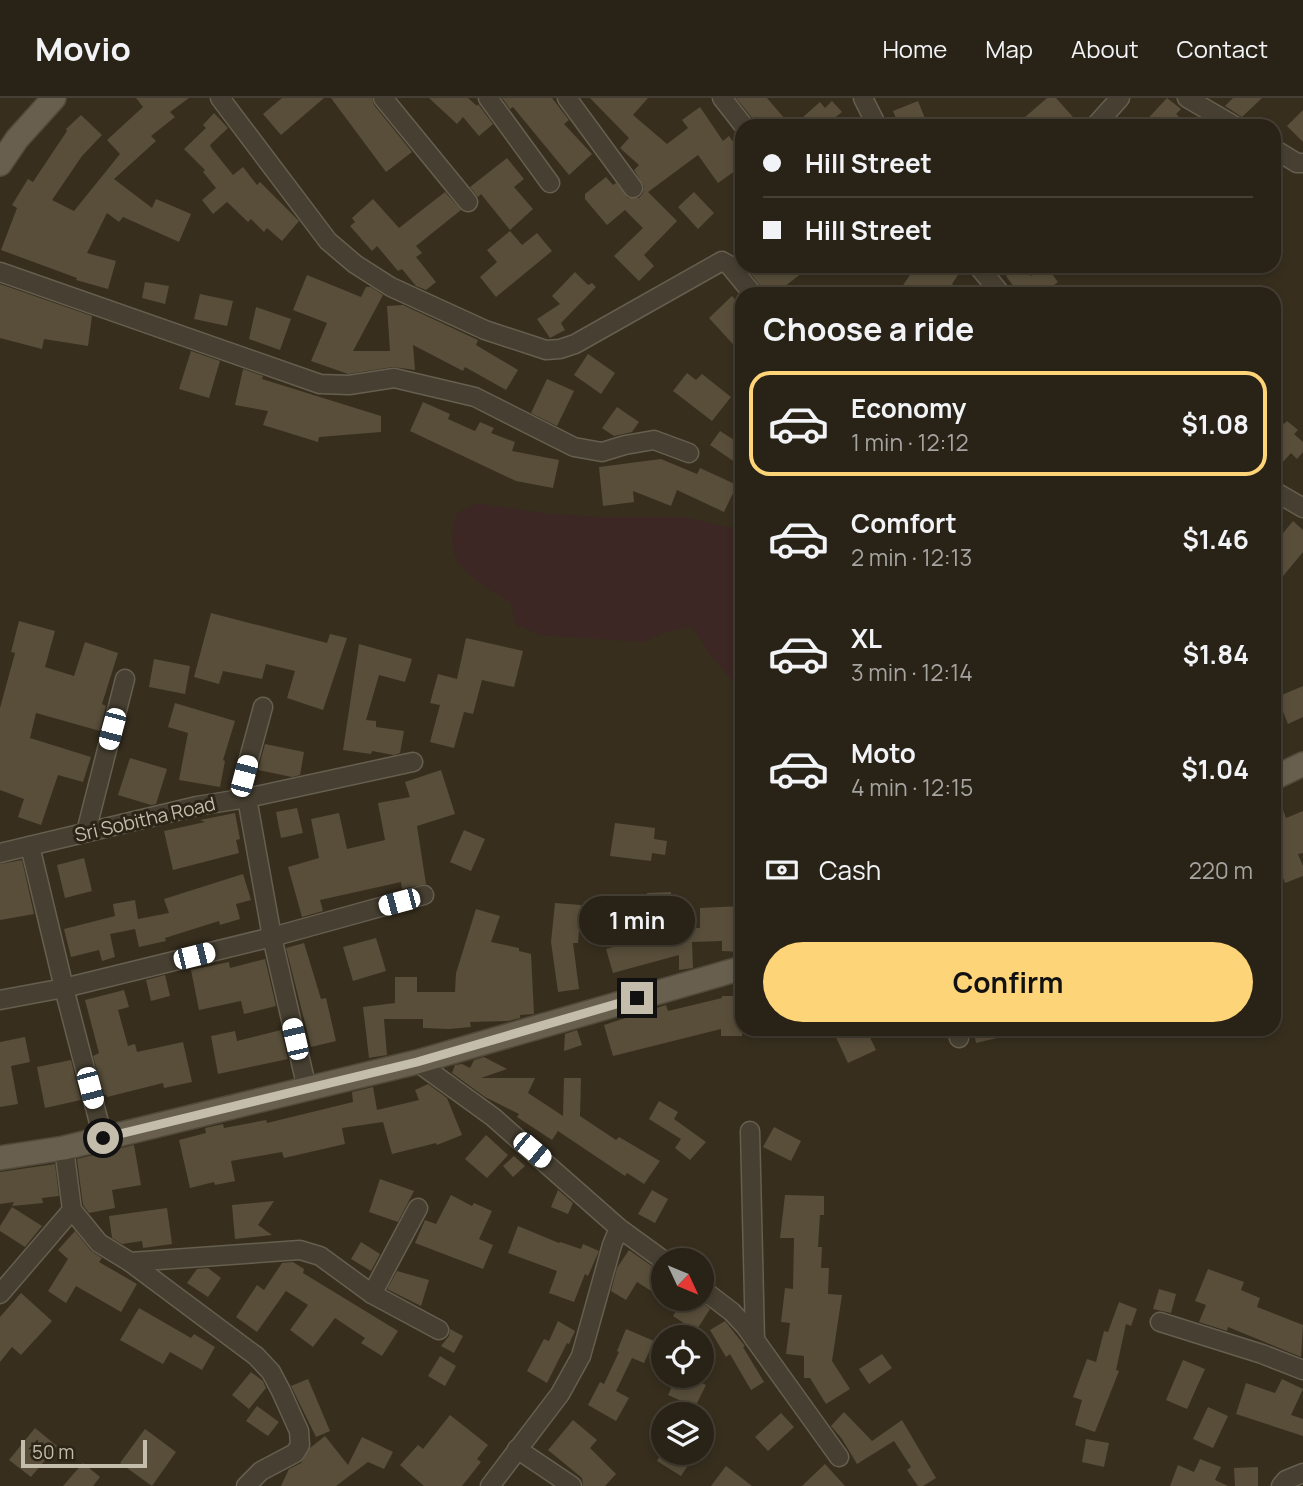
<!DOCTYPE html>
<html lang="en">
<head>
<meta charset="utf-8">
<style>
  :root { --surface:#292216; --page:#352f23; --text:#f1f3f6; --muted:#a5a4a1; --line:#453f35; --accent:#fdd478 }
  body { margin:0; font-family:Manrope,sans-serif; background:var(--page); color:var(--text); height:100vh; display:flex; flex-direction:column; font-size:26px; white-space:nowrap }
  * { box-sizing:border-box; margin:0 }
  p { font-size:23px; color:var(--muted) }
  .icon { flex:none; width:38px; height:38px; fill:none; stroke:currentColor; stroke-width:2; stroke-linecap:round; stroke-linejoin:round }
  .map { position:relative; flex:1; overflow:hidden }
  .drawer { position:absolute; left:735px; top:189px; width:546px; height:749px; display:flex; flex-direction:column; background:var(--surface); border-radius:21px; box-shadow:0 4px 10px #0003,0 0 0 2px var(--line) }
  .drawer>* { flex:none }
  .banner { position:absolute; left:735px; top:21px; width:546px; height:154px; border-radius:21px; box-shadow:0 4px 10px #0003,0 0 0 2px var(--line); display:grid; align-content:center; height:154px; padding:0 28px; background:var(--surface) }
  .needle { width:46px; rotate:134deg }
  .fabs { position:absolute; left:651px; top:1150px; display:grid; gap:14px }
  .fabs a { display:grid; place-items:center; width:63px; height:63px; border-radius:50%; background:var(--surface); box-shadow:0 4px 10px #0003,0 0 0 2px var(--line); font-size:35px }
  .scale { position:absolute; left:21px; bottom:18px; width:126px; box-sizing:border-box; padding-left:7px; border:4px solid #c5bdab; border-top:0; font-size:19px; line-height:24px; white-space:nowrap; color:#c5bdab; -webkit-text-stroke:5px #2c2517; paint-order:stroke }
  .end { position:absolute; width:32px; height:32px; margin:-16px; border:9px solid #c5bdab; background:#111; box-shadow:0 0 0 4px #111 }
  .from { border-radius:50% }
  .bubble { position:absolute; height:49px; border-radius:24px; background:var(--surface); box-shadow:0 4px 10px #0003,0 0 0 2px var(--line); font-size:23px; font-weight:700; line-height:49px; text-align:center }
  .car { position:absolute; width:21px; height:42px; margin:-21px -10px; border-radius:9px; box-shadow:0 0 5px 2px #0007; background:linear-gradient(#fff 24%,#345 0 40%,#fff 0 76%,#345 0 86%,#fff 0) }
  .banner b { display:flex; align-items:center; gap:24px; height:66px; font-size:26px }
  .banner b+b { border-top:2px solid var(--line) }
  .banner i { width:18px; height:18px; background:var(--text) }
  ul { padding:0; list-style:none }
  li { display:flex; align-items:center; gap:21px; height:105px; margin:0 14px 10px; padding:0 14px; border:4px solid transparent; border-radius:21px }
  li div { flex:1 }
  li b { display:block; font-size:26px }
  li em { font-style:normal; font-weight:700 }
  li.on { border-color:var(--accent) }
  li>.icon { width:63px; height:63px; stroke-width:1.5 }
  h2 { padding:0 28px; font-size:32px; line-height:84px }
  .pay { display:flex; align-items:center; gap:18px; height:77px; padding:0 28px; font-size:26px }
  .pay p { margin-inline-start:auto }
  .cta { display:flex; gap:14px; margin-top:auto; padding:14px 28px }
  .cta a { flex:1; height:80px; border-radius:42px; background:var(--accent); color:#111; font-size:28px; font-weight:700; line-height:80px; text-align:center }
  header { display:flex; align-items:center; gap:42px; box-sizing:border-box; height:98px; padding:0 35px; background:var(--surface); border-bottom:2px solid var(--line) }
  header strong { font-size:33px }
  nav { display:flex; gap:38px; margin-inline-start:auto; font-size:24px }
  .map>svg:first-child { display:block }
</style>
</head>
<body>
<header>
<strong>Movio</strong>
<nav><a>Home</a><a>Map</a><a>About</a><a>Contact</a></nav>
</header>
<div class="map">
<svg width="1303" height="1388" viewBox="0 0 1303 1388">
  <rect width="100%" height="100%" fill="#372e1e"/>
  <path fill="#3c2724" d="M477 405 544 415 600 419H683L742 432V594L709 555 692 529 666 534 644 544 540 537 515 526 511 505C473 480 440 469 457 415Z"/>
  <g fill="#584e3a">
    <path d="M136 0H189L170 14 175 19 151 38 156 43 114 81 152 110 156 101 191 116 179 144 123 119 119 124 107 115 87 155 116 163 108 191 76 182 77 180 1 152 17 110 12 107 28 81 33 84 67 33 66 31 81 17 102 37 82 58 52 102 74 113 120 56 107 42 143 9Z"/>
    <path d="M282 0H324L281 37 263 16Z"/>
    <path d="M331 0H372L374 7 412 54 386 74Z"/>
    <path d="M429 0H468L477 8 478 6 493 26 479 38 463 19 457 26Z"/>
    <path d="M502 0H552L569 22 564 26 592 56 569 77 513 9 510 11Z"/>
    <path d="M590 0H648L633 17 667 46 688 30 682 22 700 9 723 43 729 38 742 56V68L718 85 698 57 648 94 677 123 644 157 654 168 639 183 614 158 643 130 625 112 607 127 585 101V96L606 79 613 87 616 85 628 100H639L643 95 644 88 634 72 639 67 620 50 629 40Z"/>
    <path d="M736 0H767L791 28H755L753 21Z"/>
    <path d="M1047 0H1056L1081 28H1031L1024 20Z"/>
    <path d="M1167 0 1181 11 1176 16 1189 28H1141Z"/>
    <path d="M1233 0H1262L1242 19 1225 8Z"/>
    <path d="M832 3 842 14 833 21 839 28H793L820 4 825 10Z"/>
    <path d="M918 3 928 28H899L893 13Z"/>
    <path d="M1303 12V44L1287 28Z"/>
    <path d="M214 15 228 30 210 47 212 51 233 77 243 69 257 87 260 84 299 123 282 143 267 130 264 134 251 121 248 124 227 104 213 116 202 102 216 90 203 74 205 72 184 51 206 30 203 27Z"/>
    <path d="M507 60 524 81 514 89 533 111 510 132 481 96 478 99 470 89Z"/>
    <path d="M445 94 461 112 416 148 422 155 416 159 436 184 426 192 416 188 402 171 398 173 377 148 372 153 350 128 355 124 352 120 373 101 399 130Z"/>
    <path d="M694 94 714 115 698 131 678 109Z"/>
    <path d="M510 133 522 147 537 135 552 153 496 199 480 179 497 164 487 152Z"/>
    <path d="M761 168H811L784 189 790 196H767L751 176Z"/>
    <path d="M921 168H964L952 186 968 196H897L912 174 916 176Z"/>
    <path d="M1020 168H1024L1031 178 1046 168 1058 184 1042 196H1019L1006 178Z"/>
    <path d="M575 174 588 187 592 185 596 189 561 225 565 232 550 240 537 221 560 206 552 198Z"/>
    <path d="M307 177 361 199 366 189H371L383 197 353 253H390L387 208 403 207 478 242 476 247 518 272 506 292 465 269 463 273 413 247 415 272 393 269 348 276 311 263 327 225 293 212Z"/>
    <path d="M145 184 169 188 165 206 142 200Z"/>
    <path d="M0 186 92 218 88 248 44 241 42 251 0 240Z"/>
    <path d="M200 196 233 203 227 228 194 221Z"/>
    <path d="M732 198 742 209V256L709 220Z"/>
    <path d="M256 209 291 221 280 252 249 241Z"/>
    <path d="M191 253 220 263 209 300 179 291Z"/>
    <path d="M588 256 615 275 601 296 574 277Z"/>
    <path d="M243 271 263 278 262 281 381 318V334L319 339 318 344 263 327 268 313 235 307Z"/>
    <path d="M687 275 696 282 702 276 731 299 712 323 673 293Z"/>
    <path d="M547 281 574 293 557 328 531 315Z"/>
    <path d="M423 304 450 316 448 321 475 333 480 324 494 330 491 335 515 344 512 353 559 362 553 390 516 383 410 333Z"/>
    <path d="M617 309 639 324 632 334 614 338 602 330Z"/>
    <path d="M1281 322 1284 326 1287 323 1298 332 1294 336 1303 344V354L1297 361 1291 355 1274 374V330Z"/>
    <path d="M720 333 742 347V369L710 347Z"/>
    <path d="M661 361 697 376 700 370 737 387 724 414 677 392 671 408 633 393 634 404 603 408 599 369Z"/>
    <path d="M1293 423 1303 432V454L1274 489V446Z"/>
    <path d="M211 515 327 545 330 536 347 540 323 612 287 600 295 573 266 566 262 581 223 573 219 586 194 579Z"/>
    <path d="M19 523 55 533 45 569 74 578 85 544 118 555 102 606 106 608 100 633 36 615 30 640 91 659 83 684 58 677 41 727 18 719 24 701 0 692V610L15 555 11 554Z"/>
    <path d="M466 540 523 553 514 589 482 582 473 616 464 614 454 650 430 644 440 607 430 605 438 576 457 581Z"/>
    <path d="M359 546 412 561 405 584 379 577 366 622 376 623V629L404 633 400 655 394 657 372 653 371 656 343 652Z"/>
    <path d="M154 561 190 568 185 596 149 589Z"/>
    <path d="M1303 588V619L1288 626 1277 599Z"/>
    <path d="M175 605 235 623 223 662 225 663 220 689 179 682 188 635 168 629Z"/>
    <path d="M265 646 304 654 300 677 292 679 258 672Z"/>
    <path d="M130 660 167 671 156 706 151 707 118 697Z"/>
    <path d="M441 672 455 716 417 728 426 786 402 791 401 784 320 802 323 813 302 819 288 769 319 760 311 721 339 715 347 751 385 742 378 705 410 699 405 684Z"/>
    <path d="M1276 693 1286 720 1303 713V755L1298 756 1303 768V778L1285 785 1275 758 1282 756 1274 736V694Z"/>
    <path d="M297 710 303 735 281 740 276 714Z"/>
    <path d="M235 715 240 741 236 742 239 755 173 772 164 733 205 724 200 722Z"/>
    <path d="M615 725 655 730 654 741 667 743 665 757 652 755 651 763 610 758Z"/>
    <path d="M464 732 485 741 471 773 450 764Z"/>
    <path d="M84 760 92 793 65 800 57 767Z"/>
    <path d="M22 762 34 816 0 822V766Z"/>
    <path d="M243 776 251 802 236 806 240 821 220 827 219 823 165 840 166 843 139 849 135 831 110 836 115 859 102 863 99 852 71 859 64 831 115 818 113 806 135 802 138 821 169 815 164 801Z"/>
    <path d="M671 794 672 830H700V810L742 808V854L722 853V843L692 844 693 870 679 872V857L613 875 606 851 648 839 647 795Z"/>
    <path d="M555 805 581 807 578 845H573L579 891 558 894 551 844Z"/>
    <path d="M476 811 500 818 491 844 519 850V853L531 856 534 916 520 917V920L508 923 470 924 471 929 449 931 423 930V921H384L387 957 369 960 363 909 395 905V879H417V894H455L456 875Z"/>
    <path d="M376 840 386 873 353 883 343 849Z"/>
    <path d="M304 845 321 901 326 900 336 943 311 949 286 850Z"/>
    <path d="M265 861 276 908 244 916 241 903 199 912 191 872 229 864 230 870Z"/>
    <path d="M165 877 170 898 151 903 146 882Z"/>
    <path d="M124 892 129 909 118 912 128 948 135 946 137 954 183 944 192 984 164 990 163 985 107 999 106 997H104L93 958 99 955 85 902Z"/>
    <path d="M722 898H742V938H721V931L613 958 604 927 666 907 668 913 722 900Z"/>
    <path d="M832 931H866L876 952 848 965Z"/>
    <path d="M973 931H1014V936L976 945Z"/>
    <path d="M281 932 288 961 218 976 211 938 235 933 237 943Z"/>
    <path d="M577 932 582 947 564 953 565 936Z"/>
    <path d="M25 939 30 964 11 968 18 1006 0 1009V944Z"/>
    <path d="M484 959 507 971 481 980H535L528 995 563 1018 564 980H581L580 1018 616 1042 619 1039 660 1063 644 1086 627 1075 625 1078 558 1033 552 1042 517 1019 519 1016 485 999 452 975 455 967 462 966 470 970 474 962Z"/>
    <path d="M71 962 81 1002 45 1010 37 969Z"/>
    <path d="M428 986 447 1000 462 1037 437 1047 436 1045 392 1056 383 1024 342 1030 345 1046 284 1060 282 1054 231 1063 235 1083 215 1087 214 1084 190 1090 179 1042 206 1035 205 1030 223 1026 224 1030 266 1022 267 1025 353 1004 352 994 373 989 377 1012 419 1002 415 992Z"/>
    <path d="M659 1003 678 1014 674 1021 706 1044 690 1062 675 1050 681 1041 649 1021Z"/>
    <path d="M774 1029 801 1043 791 1063 763 1049Z"/>
    <path d="M486 1037 508 1057 487 1080 465 1061Z"/>
    <path d="M134 1047 141 1087 112 1092 115 1110 89 1115 83 1107 77 1061Z"/>
    <path d="M514 1058 525 1068 513 1079 503 1068Z"/>
    <path d="M55 1066 59 1098 42 1100 43 1105 12 1108 14 1104 0 1106V1074Z"/>
    <path d="M380 1081 414 1093 398 1124 369 1114Z"/>
    <path d="M558 1092 573 1105 568 1116 551 1109Z"/>
    <path d="M652 1092 668 1101 655 1125 638 1116Z"/>
    <path d="M451 1097 472 1108 474 1105 492 1113 479 1141 493 1147 483 1171 415 1145 425 1122 436 1126Z"/>
    <path d="M785 1097 824 1098V1117H820L818 1149H822L821 1170H829L828 1196 842 1197 832 1263 850 1291 826 1306 810 1280H804V1258L786 1256 790 1225 781 1224 785 1190 793 1191 794 1140H780Z"/>
    <path d="M274 1103 258 1127 272 1137 235 1141 232 1107Z"/>
    <path d="M12 1109 42 1128 25 1149 0 1133V1128Z"/>
    <path d="M167 1110 172 1146 143 1150 142 1143 122 1146 112 1140 109 1118Z"/>
    <path d="M518 1128 559 1145 560 1144 581 1151 583 1146 599 1153 588 1178 585 1176 574 1204 549 1195 557 1173 508 1155Z"/>
    <path d="M75 1133 91 1153 102 1160 99 1164 137 1186 121 1214 76 1188 66 1205 48 1193 68 1161 58 1152Z"/>
    <path d="M361 1144 380 1156 371 1173 351 1161Z"/>
    <path d="M629 1152 656 1171 663 1173V1200H696L710 1211 696 1233 673 1218 678 1210 637 1184 626 1202 611 1193 617 1170Z"/>
    <path d="M293 1164 304 1171 303 1175 398 1233 382 1258 361 1245 365 1240 335 1220 313 1249 290 1232 308 1207 286 1193 257 1234 236 1219 257 1187 264 1192 282 1165Z"/>
    <path d="M208 1170 221 1180 208 1199 187 1185 197 1171Z"/>
    <path d="M1208 1171 1244 1184 1241 1192 1260 1200 1257 1209 1303 1227 1301 1259 1228 1229 1227 1233 1199 1224 1206 1207 1195 1203Z"/>
    <path d="M397 1173 429 1182 421 1208 387 1191Z"/>
    <path d="M1159 1191 1176 1196 1171 1215 1153 1211Z"/>
    <path d="M21 1195 52 1223 21 1257 12 1249 0 1264V1219Z"/>
    <path d="M1119 1204 1137 1211 1131 1228 1126 1226 1116 1272 1119 1273 1095 1334 1075 1327 1082 1302 1073 1299 1087 1261 1096 1264 1104 1233 1108 1234Z"/>
    <path d="M139 1210 191 1240 194 1236 215 1249 202 1272 170 1254 163 1266 120 1242Z"/>
    <path d="M558 1223 575 1233 569 1246 567 1245 547 1285 527 1273 544 1241 549 1243Z"/>
    <path d="M725 1223 745 1248 743 1249 764 1284 751 1292 730 1256 726 1259 710 1232Z"/>
    <path d="M450 1231 463 1238 454 1255 441 1248 449 1238Z"/>
    <path d="M626 1231 654 1243 644 1265 632 1260 616 1293 629 1300 616 1323 588 1307 600 1284 604 1286 619 1254 617 1253Z"/>
    <path d="M882 1256 892 1270 869 1286 859 1271Z"/>
    <path d="M440 1258 456 1268 445 1288 428 1278Z"/>
    <path d="M1183 1262 1205 1271 1187 1311 1166 1302Z"/>
    <path d="M251 1274 263 1283 266 1290 249 1311 232 1297Z"/>
    <path d="M677 1278H687L706 1287 695 1309 668 1297Z"/>
    <path d="M308 1281 330 1333 316 1339 291 1288Z"/>
    <path d="M1282 1281 1303 1291 1291 1317 1303 1321V1338L1236 1316 1246 1285 1275 1295Z"/>
    <path d="M257 1308 279 1324 268 1338 246 1323Z"/>
    <path d="M1208 1309 1228 1318 1213 1350 1193 1341Z"/>
    <path d="M844 1314 872 1343 902 1322 936 1380 923 1388H918L907 1372 911 1369 894 1343 857 1366 842 1341 831 1328Z"/>
    <path d="M781 1315 794 1329 768 1353 755 1339Z"/>
    <path d="M450 1317 488 1347 477 1361 481 1364 462 1388H424L400 1367 418 1347 423 1351Z"/>
    <path d="M573 1322 597 1342 590 1350 616 1376 605 1388H583L582 1380 548 1352Z"/>
    <path d="M35 1330 57 1348 31 1379 9 1362Z"/>
    <path d="M145 1331 176 1354 152 1388 120 1365Z"/>
    <path d="M325 1338 348 1367 362 1339 393 1354 384 1371 368 1364 336 1388H281L289 1371 301 1365 310 1350Z"/>
    <path d="M1086 1341 1109 1345 1104 1369 1082 1364Z"/>
    <path d="M662 1354H677L691 1363 681 1378 657 1363Z"/>
    <path d="M1200 1361 1221 1369 1215 1382 1228 1388H1170L1178 1367 1194 1374Z"/>
    <path d="M83 1365 100 1379 93 1388H63Z"/>
    <path d="M825 1366 845 1388H802Z"/>
    <path d="M726 1368 752 1388H711Z"/>
    <path d="M1258 1369V1388H1235L1234 1370Z"/>
  </g>
  <g fill="none" stroke-linecap="round" stroke-linejoin="round">
    <defs>
      <g id="minor">
        <path d="M220 0 328 143 355 166 391 189 485 232 546 252 560 251 575 246 722 163 729 167 753 196"/>
        <path d="M383 0 468 104"/>
        <path d="M488 0 550 85"/>
        <path d="M567 0 633 90"/>
        <path d="M722 0 744 28"/>
        <path d="M863 0 877 28"/>
        <path d="M1187 0 1235 28"/>
        <path d="M1095 28 1120 0"/>
        <path d="M1274 51 1297 65H1303"/>
        <path d="M978 168 1001 196"/>
        <path d="M0 174 320 286 349 287 394 280 475 299 574 349 602 354 625 347 654 342 689 355"/>
        <path d="M1274 393 1303 410"/>
        <path d="M247 700 272 839 307 991"/>
        <path d="M238 701 263 609"/>
        <path d="M86 734 125 581"/>
        <path d="M0 755 197 708 247 700 413 664"/>
        <path d="M0 902 64 890 30 748"/>
        <path d="M957 931 959 940"/>
        <path d="M417 964 493 1019 619 1130 663 1162"/>
        <path d="M750 1033 755 1242"/>
        <path d="M103 1040 64 890 272 839 424 797"/>
        <path d="M64 1050 72 1112 99 1145 130 1164 256 1258 271 1274 281 1293 299 1333 300 1347 295 1355 261 1373 246 1388"/>
        <path d="M130 1164 300 1152 320 1158 372 1196 439 1232"/>
        <path d="M702 1191 732 1214 745 1228 839 1359"/>
        <path d="M0 1196 72 1112"/>
        <path d="M372 1196 418 1110"/>
        <path d="M1160 1224 1262 1256 1303 1272"/>
        <path d="M517 1351 572 1388"/>
        <path d="M490 1388 560 1296 581 1258 612 1147 619 1130"/>
        <path d="M1281 1388 1286 1382 1303 1375"/>
      </g>
      <g id="major">
        <path d="M0 66 17 41 54 0"/>
        <path d="M1274 680 1303 666"/>
        <path d="M0 1060 64 1050 417 964 742 870"/>
      </g>
    </defs>
    <use href="#minor" stroke="#665e4f" stroke-width="21"/>
    <use href="#major" stroke="#514a3b" stroke-width="26"/>
    <use href="#minor" stroke="#474032" stroke-width="18"/>
    <use href="#major" stroke="#685f4f" stroke-width="23"/>
  </g>
  <g fill="none" stroke-linecap="round" stroke-linejoin="round">
    <path stroke="#c5bdab" stroke-width="9" d="M103 1040 417 964 637 900"/>
  </g>
  <g text-anchor="middle" dominant-baseline="central" stroke-width="6" stroke-linejoin="round" paint-order="stroke">
    <g font-size="19" fill="#c5bdab" stroke="#2c2517">
      <text transform="translate(145 721) rotate(-13)">Sri Sobitha Road</text>
    </g>
  </g>
</svg>
<div class="fabs">
<a><svg class="needle" viewBox="-14 -14 28 28"><path d="M0-13l5 13h-10z" fill="#e53935"/><path d="M0 13l5-13h-10z" fill="#a5a4a1"/></svg></a>
<a><svg class="icon" aria-label="locate" viewBox="0 0 24 24"><circle cx="12" cy="12" r="6"/><path d="M12 2v4M12 18v4M2 12h4M18 12h4"/></svg></a>
<a><svg class="icon" aria-label="layers" viewBox="0 0 24 24"><path d="M12 4l9 5-9 5-9-5zM3 14l9 5 9-5"/></svg></a>
</div>
<div class="scale">50 m</div>
<i class="end from" style="left:103px;top:1040px"></i>
<i class="end" style="left:637px;top:900px"></i>
<div class="bubble" style="left:579px;top:798px;width:116px">1 min</div>
<i class="car" style="left:112px;top:631px;rotate:195deg"></i>
<i class="car" style="left:244px;top:678px;rotate:15deg"></i>
<i class="car" style="left:399px;top:804px;rotate:255deg"></i>
<i class="car" style="left:194px;top:858px;rotate:76deg"></i>
<i class="car" style="left:295px;top:941px;rotate:347deg"></i>
<i class="car" style="left:90px;top:990px;rotate:165deg"></i>
<i class="car" style="left:532px;top:1052px;rotate:130deg"></i>
<div class="banner">
<b><i class="from"></i>Hill Street</b>
<b><i></i>Hill Street</b>
</div>
<section class="drawer">
<h2>Choose a ride</h2>
<ul>
<li class="on"><svg class="icon" aria-label="car" viewBox="0 0 24 24"><path d="M5 17H2v-5l4-1 3-4h7l3 4 3 1v5h-3M9 17h6M6 11h13"/><circle cx="7" cy="17" r="2"/><circle cx="17" cy="17" r="2"/></svg><div><b>Economy</b><p>1 min · 12:12</p></div><em>$1.08</em></li>
<li><svg class="icon" aria-label="car" viewBox="0 0 24 24"><path d="M5 17H2v-5l4-1 3-4h7l3 4 3 1v5h-3M9 17h6M6 11h13"/><circle cx="7" cy="17" r="2"/><circle cx="17" cy="17" r="2"/></svg><div><b>Comfort</b><p>2 min · 12:13</p></div><em>$1.46</em></li>
<li><svg class="icon" aria-label="car" viewBox="0 0 24 24"><path d="M5 17H2v-5l4-1 3-4h7l3 4 3 1v5h-3M9 17h6M6 11h13"/><circle cx="7" cy="17" r="2"/><circle cx="17" cy="17" r="2"/></svg><div><b>XL</b><p>3 min · 12:14</p></div><em>$1.84</em></li>
<li><svg class="icon" aria-label="car" viewBox="0 0 24 24"><path d="M5 17H2v-5l4-1 3-4h7l3 4 3 1v5h-3M9 17h6M6 11h13"/><circle cx="7" cy="17" r="2"/><circle cx="17" cy="17" r="2"/></svg><div><b>Moto</b><p>4 min · 12:15</p></div><em>$1.04</em></li>
</ul>
<div class="pay"><svg class="icon" aria-label="cash" viewBox="0 0 24 24"><path d="M3 7h18v10H3z"/><circle cx="12" cy="12" r="2"/></svg>Cash<p>220 m</p></div>
<div class="cta"><a>Confirm</a></div>
</section>
</div>
</body>
</html>
